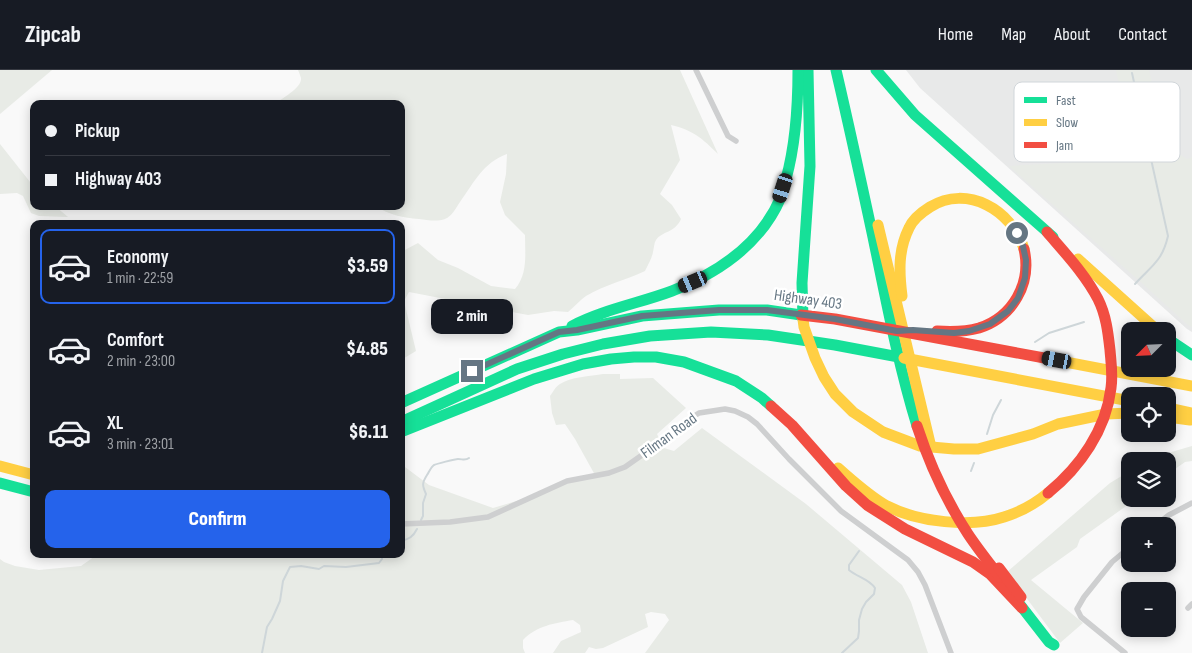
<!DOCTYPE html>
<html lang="en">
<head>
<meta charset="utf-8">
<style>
  :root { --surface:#171b24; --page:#242831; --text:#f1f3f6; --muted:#9ea1a6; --line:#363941; --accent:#2563eb }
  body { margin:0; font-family:"Sofia Sans Condensed",sans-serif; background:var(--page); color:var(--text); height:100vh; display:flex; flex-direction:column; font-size:19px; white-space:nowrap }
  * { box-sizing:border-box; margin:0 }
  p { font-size:16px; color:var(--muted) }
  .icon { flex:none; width:28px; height:28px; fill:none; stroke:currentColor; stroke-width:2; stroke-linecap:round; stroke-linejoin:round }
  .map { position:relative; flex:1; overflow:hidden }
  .side { position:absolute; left:30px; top:150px; width:375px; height:338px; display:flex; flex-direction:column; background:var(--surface); border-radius:10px; box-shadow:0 2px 12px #0003 }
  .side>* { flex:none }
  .guide { position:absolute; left:30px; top:30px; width:375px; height:110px; border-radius:10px; box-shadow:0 2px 12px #0003; display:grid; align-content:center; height:110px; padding:0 15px; background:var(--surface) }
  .needle { width:32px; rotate:246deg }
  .tools { position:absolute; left:1121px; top:252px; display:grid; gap:10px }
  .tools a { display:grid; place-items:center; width:55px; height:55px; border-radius:10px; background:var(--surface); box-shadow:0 2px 12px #0003; font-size:25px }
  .end { position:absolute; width:22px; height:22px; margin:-11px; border:6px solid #657683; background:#fff; box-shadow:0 0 0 2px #fff }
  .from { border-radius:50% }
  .bubble { position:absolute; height:35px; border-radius:10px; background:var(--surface); box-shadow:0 2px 12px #0003; font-size:16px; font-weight:800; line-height:35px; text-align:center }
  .car { position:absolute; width:15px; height:30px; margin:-15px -8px; border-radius:6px; box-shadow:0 0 4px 1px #0007; background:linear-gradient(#222 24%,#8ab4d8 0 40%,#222 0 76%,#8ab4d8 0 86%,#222 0) }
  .guide b { display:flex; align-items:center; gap:18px; height:48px; font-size:19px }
  .guide b+b { border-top:1px solid var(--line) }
  .guide i { width:12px; height:12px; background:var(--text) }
  ul { padding:9px 0 0; list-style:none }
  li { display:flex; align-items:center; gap:15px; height:75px; margin:0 10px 8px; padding:0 5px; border:2px solid transparent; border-radius:10px }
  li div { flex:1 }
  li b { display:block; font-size:19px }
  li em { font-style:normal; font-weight:800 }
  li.selected { border-color:var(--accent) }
  li>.icon { width:45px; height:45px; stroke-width:1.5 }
  .cta { display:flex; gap:10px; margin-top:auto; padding:10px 15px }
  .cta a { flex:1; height:58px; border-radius:10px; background:var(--accent); color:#fff; font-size:20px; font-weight:800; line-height:58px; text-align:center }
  header { display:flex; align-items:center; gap:30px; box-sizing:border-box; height:70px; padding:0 25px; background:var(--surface); border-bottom:1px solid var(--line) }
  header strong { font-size:24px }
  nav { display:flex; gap:28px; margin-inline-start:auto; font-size:18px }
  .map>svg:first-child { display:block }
</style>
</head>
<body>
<header>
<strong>Zipcab</strong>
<nav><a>Home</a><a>Map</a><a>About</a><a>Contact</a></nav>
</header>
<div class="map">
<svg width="1192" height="583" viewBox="0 0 1192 583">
  <rect width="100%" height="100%" fill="#f9f9f9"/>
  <path fill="#e8e9e9" d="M906 0H1192V262L1187 259 920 18Z"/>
  <g fill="#e8ebe6">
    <path d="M0 0H52L0 44Z"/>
    <path d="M298 0H680L718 84C703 69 693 60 671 55L680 90 660 124 672 135 681 149C675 163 662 161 656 170 654 173 654 178 653 182 652 188 648 195 645 201 626 210 604 215 586 226 580 230 574 237 568 242L554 241 528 245 409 222 404 231 416 281 401 290V182L418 173 438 190 458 198 491 216 515 219C528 204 525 184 525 165L505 145 500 132 506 104 507 84C483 93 475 111 460 132 456 138 452 146 445 149 437 152 427 150 419 149 403 148 390 145 375 136H401V34H275C282 28 302 18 301 8 300 5 299 2 298 0Z"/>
    <path d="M1116 0H1149L1167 77 1187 89 1192 87V257L1188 255 1143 214 1009 96 1118 90V80H1133Z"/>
    <path d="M0 74 34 117V136H55L68 147 39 146 31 143 23 126 17 123 0 124Z"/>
    <path d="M603 304H620V309L653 308 686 338 657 364 664 378 674 381 702 358 806 434 902 515 911 532 928 583H645L669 550 665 544 651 542 645 544 648 557 603 578 596 579 589 577 585 583H553L561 571 581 562 580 555 573 550C555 553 536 556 523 570V578L525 583H0V489L4 492 15 496 39 500 81 496 98 484H401V456H403L404 449 401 441V394L429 415 493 438 537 425 567 409 595 405 575 369 565 354 556 355 552 343 550 326C553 322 556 316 560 314 570 307 591 306 603 304Z"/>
    <path d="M1192 376V391L1185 392 1168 404V391H1149L1168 383Z"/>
    <path d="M1130 401V429H1136L1080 469 1077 477 1031 510 1083 553 1060 573 1007 502 1110 413Z"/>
  </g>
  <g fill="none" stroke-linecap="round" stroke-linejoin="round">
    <g stroke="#ced6d9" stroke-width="2">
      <path d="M1132 3 1168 166C1162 192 1151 196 1135 214"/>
      <path d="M1035 272 1049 263 1084 252"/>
      <path d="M987 364 993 345 1001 330"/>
      <path d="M971 401 974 393"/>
      <path d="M421 450 423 446V433L426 424C422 415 422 413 427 405 429 402 431 397 434 395 436 394 455 389 458 389 463 389 465 391 469 388"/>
      <path d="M401 471C409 469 413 467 417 459"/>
      <path d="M262 583 267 557 272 549 280 531 283 511 290 497 301 496 319 499 324 496 346 497 379 493 382 489V484"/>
      <path d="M842 583 858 568 859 561V550L862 539 866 532 874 524 875 518C869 509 857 507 849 500V495L859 481"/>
    </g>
    <g stroke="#cecfd0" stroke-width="5.5">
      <path d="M696 0 728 66 736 71"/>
      <path d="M401 454 450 452 488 447 567 411 609 403 625 397 662 371 688 350 699 343 725 339 735 341 748 347 757 354 789 389 841 441 908 490 918 502 925 515 951 583"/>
      <path d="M1155 456 1169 445 1192 433"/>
      <path d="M1188 538 1192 534"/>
      <path d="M1125 583 1081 547 1077 539 1084 527 1112 492 1130 477"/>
    </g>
    <g stroke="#16e098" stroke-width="11">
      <path d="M836 0C849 56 861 111 873 167 886 230 898 294 917 356"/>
      <path d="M876 0 915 45 1053 167"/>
      <path d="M803 249 802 213 810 96 808 0"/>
      <path d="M572 256C602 240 640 233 672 221 718 203 761 174 781 127 783 121 784 115 786 109 796 73 798 37 798 0"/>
      <path d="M1168 269 1192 285"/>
      <path d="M401 333 559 262 577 260 642 246 719 240H767L801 245"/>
      <path d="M401 352 517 299 563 284 603 274 650 266 711 262 768 265 835 275 904 288"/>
      <path d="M401 362 534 309 583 294 611 289 634 287H656L684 292 736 311 762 328 771 336"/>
      <path d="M0 413 34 422"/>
      <path d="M1018 532 1049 572 1054 575"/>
    </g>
    <g stroke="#ffcf43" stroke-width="11">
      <path d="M878 155 930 373"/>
      <path d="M1078 189 1158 261"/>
      <path d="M902 226C899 202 898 180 909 158 913 149 922 142 930 137 967 114 1012 140 1024 179"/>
      <path d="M803 249 804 257 815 288 824 307 835 324 853 342 883 362 920 376 954 379H978L1033 364 1058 354 1106 344 1130 343"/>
      <path d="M904 288 1130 331"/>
      <path d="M1055 290 1192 316"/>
      <path d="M1168 338 1192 343"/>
      <path d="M1168 347 1190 350"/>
      <path d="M0 396 34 405"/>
      <path d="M838 398C853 411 869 426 887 436 918 452 971 458 1004 447 1020 442 1035 434 1048 423"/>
    </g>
    <g stroke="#f24e42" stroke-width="11">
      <path d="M1047 162C1065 183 1085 204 1098 229 1106 245 1108 262 1110 280 1111 293 1113 305 1111 318 1106 360 1080 397 1048 423"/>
      <path d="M801 245 835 249 1055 290"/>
      <path d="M937 261C951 262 965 262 979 258 1013 247 1032 213 1024 179"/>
      <path d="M771 336 792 355 846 416 867 435 905 459 973 492 990 504 1022 538"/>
      <path d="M917 356C929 393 946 430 968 464 978 479 989 493 1000 507"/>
      <path d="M999 498 1021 527"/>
    </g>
  </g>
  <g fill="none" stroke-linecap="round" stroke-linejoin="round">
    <path stroke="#657683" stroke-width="6" d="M472 301 559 262 577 260 642 246 719 240H767L835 249 897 261 913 260 954 263 969 261 990 254 1008 241 1018 228 1025 208 1026 190 1022 172 1017 163"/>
  </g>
  <g text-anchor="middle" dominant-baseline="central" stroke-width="5" stroke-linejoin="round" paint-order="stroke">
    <g font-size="16" fill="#657683" stroke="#fff">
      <text transform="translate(808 230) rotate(8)">Highway 403</text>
      <text transform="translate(669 366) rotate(-36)">Filman Road</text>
    </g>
  </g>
  <rect x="1014" y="12" width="166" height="80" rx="8" fill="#fff" stroke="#d1d6da" stroke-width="1"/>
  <rect x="1024" y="27" width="23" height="6" fill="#16e098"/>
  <rect x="1024" y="49" width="23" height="7" fill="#ffcf43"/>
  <rect x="1024" y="72" width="23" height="6" fill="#f24e42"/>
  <g font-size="14" fill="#657683">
    <text x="1056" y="35">Fast</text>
    <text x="1056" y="57">Slow</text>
    <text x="1056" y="80">Jam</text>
  </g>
</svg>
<div class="tools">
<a><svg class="needle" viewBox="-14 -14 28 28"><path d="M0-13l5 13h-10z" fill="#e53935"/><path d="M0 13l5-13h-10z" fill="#9ea1a6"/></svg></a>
<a><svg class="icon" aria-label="locate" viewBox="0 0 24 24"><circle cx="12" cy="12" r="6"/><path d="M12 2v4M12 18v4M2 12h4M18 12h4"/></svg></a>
<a><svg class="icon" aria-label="layers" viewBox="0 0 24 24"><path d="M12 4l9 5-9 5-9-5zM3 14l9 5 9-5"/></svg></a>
<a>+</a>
<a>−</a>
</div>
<i class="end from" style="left:1017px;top:163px"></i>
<i class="end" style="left:472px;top:301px"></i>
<div class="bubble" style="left:431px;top:229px;width:82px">2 min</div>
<i class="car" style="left:783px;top:118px;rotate:198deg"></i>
<i class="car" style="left:693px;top:212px;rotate:247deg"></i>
<i class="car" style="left:1057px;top:290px;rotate:281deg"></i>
<div class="guide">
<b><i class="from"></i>Pickup</b>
<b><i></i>Highway 403</b>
</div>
<section class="side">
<ul>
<li class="selected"><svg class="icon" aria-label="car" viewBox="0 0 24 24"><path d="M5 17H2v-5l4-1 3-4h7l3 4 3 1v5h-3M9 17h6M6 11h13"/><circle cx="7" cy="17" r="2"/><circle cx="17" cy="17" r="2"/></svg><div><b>Economy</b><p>1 min · 22:59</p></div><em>$3.59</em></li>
<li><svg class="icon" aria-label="car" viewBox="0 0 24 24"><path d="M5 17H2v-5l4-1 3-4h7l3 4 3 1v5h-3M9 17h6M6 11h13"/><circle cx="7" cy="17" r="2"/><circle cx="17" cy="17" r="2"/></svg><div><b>Comfort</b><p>2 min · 23:00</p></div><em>$4.85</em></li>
<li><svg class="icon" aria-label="car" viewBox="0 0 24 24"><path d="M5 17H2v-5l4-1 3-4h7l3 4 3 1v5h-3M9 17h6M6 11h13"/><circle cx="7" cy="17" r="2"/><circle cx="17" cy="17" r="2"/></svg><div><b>XL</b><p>3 min · 23:01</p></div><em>$6.11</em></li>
</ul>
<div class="cta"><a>Confirm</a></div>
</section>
</div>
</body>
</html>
